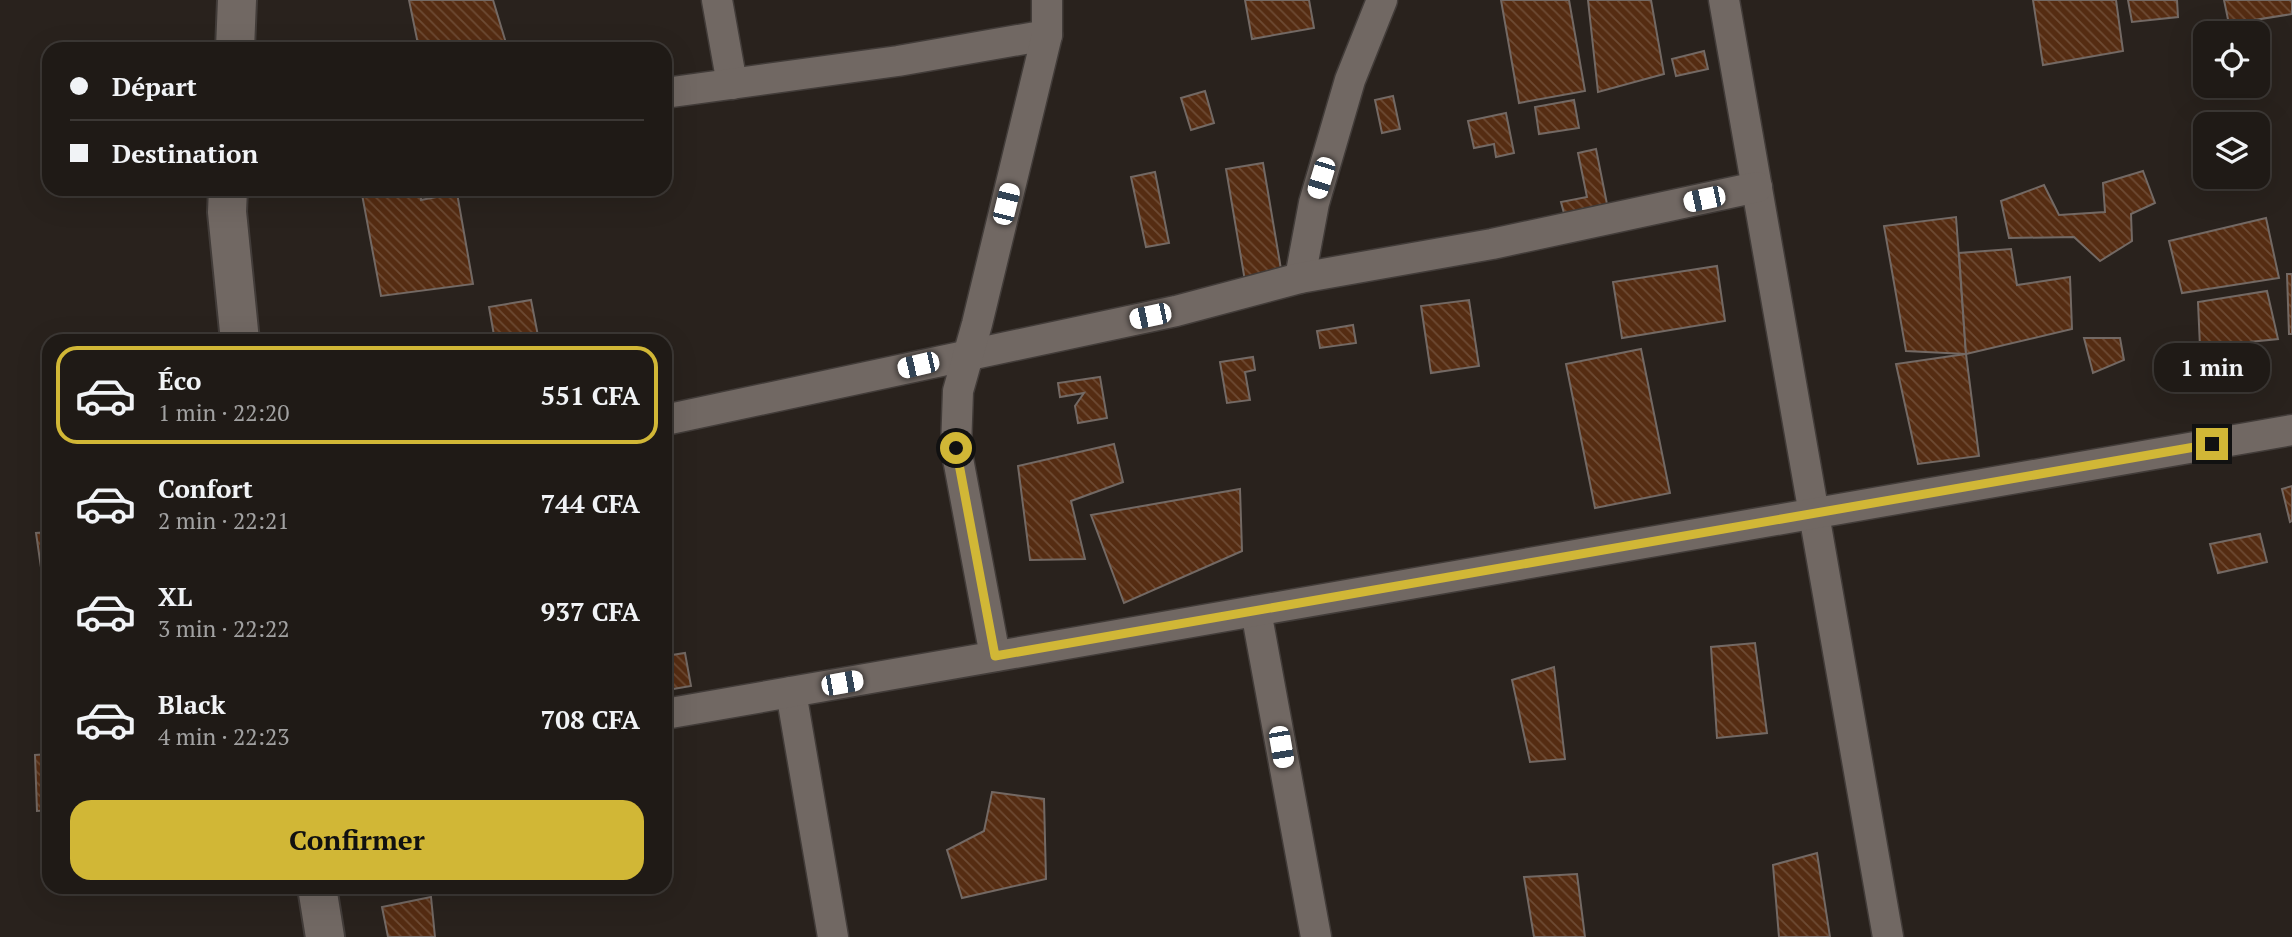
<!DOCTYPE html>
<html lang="fr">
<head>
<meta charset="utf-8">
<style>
  :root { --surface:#1f1a16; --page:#2c2723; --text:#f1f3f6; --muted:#a1a1a1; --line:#3c3835; --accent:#d1b736 }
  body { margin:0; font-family:"PT Serif",serif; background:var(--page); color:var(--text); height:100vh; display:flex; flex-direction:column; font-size:26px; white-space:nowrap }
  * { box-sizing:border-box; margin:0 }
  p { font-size:23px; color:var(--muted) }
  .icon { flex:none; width:38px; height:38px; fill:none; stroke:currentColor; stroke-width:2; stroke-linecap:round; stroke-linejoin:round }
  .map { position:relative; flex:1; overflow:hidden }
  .sheet { position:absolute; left:42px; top:334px; width:630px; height:560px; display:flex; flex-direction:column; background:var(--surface); border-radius:21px; box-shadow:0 7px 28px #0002,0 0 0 2px var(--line) }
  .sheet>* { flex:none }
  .hud { position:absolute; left:42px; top:42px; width:630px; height:154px; border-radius:21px; box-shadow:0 7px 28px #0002,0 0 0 2px var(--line); display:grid; align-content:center; height:154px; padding:0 28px; background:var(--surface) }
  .controls { position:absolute; left:2193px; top:21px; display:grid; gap:14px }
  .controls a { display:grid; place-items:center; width:77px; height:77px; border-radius:14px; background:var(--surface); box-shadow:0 7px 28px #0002,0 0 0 2px var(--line); font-size:35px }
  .end { position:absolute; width:32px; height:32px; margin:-16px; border:9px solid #d1b736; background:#111; box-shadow:0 0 0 4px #111 }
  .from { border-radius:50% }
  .bubble { position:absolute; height:49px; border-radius:21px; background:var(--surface); box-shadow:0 7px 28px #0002,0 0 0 2px var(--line); font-size:23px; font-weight:700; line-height:49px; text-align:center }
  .car { position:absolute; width:21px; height:42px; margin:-21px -10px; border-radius:9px; box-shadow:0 0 5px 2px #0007; background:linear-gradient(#fff 24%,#345 0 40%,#fff 0 76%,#345 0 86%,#fff 0) }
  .hud b { display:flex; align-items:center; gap:24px; height:66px; font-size:26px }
  .hud b+b { border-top:2px solid var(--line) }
  .hud i { width:18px; height:18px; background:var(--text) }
  ul { padding:12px 0 0; list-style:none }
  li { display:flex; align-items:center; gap:21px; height:98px; margin:0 14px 10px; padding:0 14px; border:4px solid transparent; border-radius:21px }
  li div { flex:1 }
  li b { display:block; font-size:26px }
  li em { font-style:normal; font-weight:700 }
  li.current { border-color:var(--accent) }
  li>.icon { width:63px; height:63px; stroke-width:1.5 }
  .primary-button { display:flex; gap:14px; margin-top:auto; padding:14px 28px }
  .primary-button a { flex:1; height:80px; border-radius:21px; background:var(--accent); color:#111; font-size:28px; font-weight:700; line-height:80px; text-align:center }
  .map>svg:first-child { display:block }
</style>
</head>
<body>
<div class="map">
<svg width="2292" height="937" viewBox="0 0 2292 937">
  <defs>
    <pattern id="building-back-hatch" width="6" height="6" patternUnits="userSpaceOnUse" patternTransform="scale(1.75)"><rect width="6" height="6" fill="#552c12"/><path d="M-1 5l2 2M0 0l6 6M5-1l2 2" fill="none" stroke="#6e4b34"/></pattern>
  </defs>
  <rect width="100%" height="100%" fill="#29221d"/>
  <g fill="url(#building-back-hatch)" stroke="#736964" stroke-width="2">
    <path d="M409 0H493L506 43 477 49H419Z"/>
    <path d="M1245 0H1309L1314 28 1252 39Z"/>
    <path d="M1501 0H1569L1585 91 1519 103Z"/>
    <path d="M1588 0H1651L1664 74 1598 92Z"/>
    <path d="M2033 0H2116L2123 51 2043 65Z"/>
    <path d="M2128 0H2177L2178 17 2132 22Z"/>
    <path d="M2224 0H2292V14L2229 24Z"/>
    <path d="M1704 51 1708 69 1676 76 1672 59Z"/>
    <path d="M1205 91 1214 123 1191 130 1181 98Z"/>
    <path d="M1393 96 1400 129 1382 133 1375 100Z"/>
    <path d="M1574 100 1579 128 1539 134 1535 107Z"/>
    <path d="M1506 113 1514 153 1496 157 1494 144 1474 148 1468 121Z"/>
    <path d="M1596 149 1608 209 1565 217 1561 202 1587 197 1578 153Z"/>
    <path d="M1263 163 1282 275 1245 281 1226 169Z"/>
    <path d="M2143 171 2155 203 2131 214 2132 241 2100 261 2074 237 2009 238 2001 201 2044 185 2059 215 2105 212 2103 183Z"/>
    <path d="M1155 172 1169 243 1146 247 1131 177Z"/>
    <path d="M361 189H420L421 200 457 193 473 284 381 296Z"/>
    <path d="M1956 217 1966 354 1906 351 1884 226Z"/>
    <path d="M2266 218 2279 278 2182 293 2169 241Z"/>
    <path d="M2011 249 2017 285 2070 277 2072 329 1966 354 1959 253Z"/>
    <path d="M1717 266 1725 321 1622 338 1613 282Z"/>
    <path d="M2287 274H2292V334H2289Z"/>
    <path d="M2267 291 2278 339 2200 347 2198 302Z"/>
    <path d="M531 300 539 341H495L489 307Z"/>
    <path d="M1469 300 1479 366 1431 373 1421 306Z"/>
    <path d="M1353 325 1356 343 1320 348 1317 331Z"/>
    <path d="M2084 338H2120L2124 360 2093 373Z"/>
    <path d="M1641 349 1670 493 1595 508 1566 364Z"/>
    <path d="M1966 354 1979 456 1918 464 1896 364Z"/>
    <path d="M1253 357 1255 370 1245 372 1250 400 1227 403 1220 362Z"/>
    <path d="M1100 377 1107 418 1078 423 1075 406 1084 393 1060 397 1058 383Z"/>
    <path d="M1114 444 1123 482 1071 501 1085 559 1030 560 1018 466Z"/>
    <path d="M2292 486V521L2290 522 2282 489Z"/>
    <path d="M1240 489 1242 551 1124 603 1091 515Z"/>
    <path d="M49 532V623L36 533Z"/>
    <path d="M2260 534 2267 562 2218 573 2210 544Z"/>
    <path d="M1755 643 1767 733 1717 738 1711 647Z"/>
    <path d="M685 653 691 686 667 690 665 656Z"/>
    <path d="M1554 667 1565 759 1530 762 1512 680Z"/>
    <path d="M49 754V810L37 811 35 755Z"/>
    <path d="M992 792 1044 799 1046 879 962 898 947 850 984 831Z"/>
    <path d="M1817 853 1830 937H1779L1773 865Z"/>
    <path d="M1577 874 1585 937H1534L1524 877Z"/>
    <path d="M192 887H242V891L193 895Z"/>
    <path d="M431 897 435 937H388L382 907Z"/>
  </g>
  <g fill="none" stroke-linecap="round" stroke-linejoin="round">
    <defs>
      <g id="street">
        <path d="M717 0 732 84"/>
        <path d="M1724 0 1888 937"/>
        <path d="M665 93 898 61 1047 35"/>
        <path d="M1300 278 1314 203 1350 80 1382 0"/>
        <path d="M665 420 1176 311 1300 278 1492 244 1757 187"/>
        <path d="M1256 611 1316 937"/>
        <path d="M995 656 956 448 958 391 977 324 1047 35V0"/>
        <path d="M791 692 833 937"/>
        <path d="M665 714 2292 430"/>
      </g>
      <g id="secondary">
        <path d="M235 49 237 0"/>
        <path d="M228 189 227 212 240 341"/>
        <path d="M317 887 325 937"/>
      </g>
    </defs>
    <use href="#street" stroke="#423c39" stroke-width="33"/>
    <use href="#secondary" stroke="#423c39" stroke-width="42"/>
    <use href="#street" stroke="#716863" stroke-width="30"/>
    <use href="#secondary" stroke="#716863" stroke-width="38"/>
  </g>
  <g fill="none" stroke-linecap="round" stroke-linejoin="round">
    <path stroke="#d1b736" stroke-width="9" d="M956 448 995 656 2212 444"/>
  </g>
</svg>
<div class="controls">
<a><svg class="icon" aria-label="locate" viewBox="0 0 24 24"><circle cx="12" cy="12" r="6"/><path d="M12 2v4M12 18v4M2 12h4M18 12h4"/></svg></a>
<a><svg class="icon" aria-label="layers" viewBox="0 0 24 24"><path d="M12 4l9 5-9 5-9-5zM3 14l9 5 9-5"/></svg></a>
</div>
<i class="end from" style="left:956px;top:448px"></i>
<i class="end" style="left:2212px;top:444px"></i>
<div class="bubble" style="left:2154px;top:343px;width:116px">1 min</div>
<i class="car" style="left:1321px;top:178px;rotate:197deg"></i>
<i class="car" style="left:1704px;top:199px;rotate:258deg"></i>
<i class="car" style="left:1006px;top:204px;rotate:14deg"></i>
<i class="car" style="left:1150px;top:316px;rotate:258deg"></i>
<i class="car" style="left:918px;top:365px;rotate:257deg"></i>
<i class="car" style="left:842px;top:683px;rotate:80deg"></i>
<i class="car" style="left:1281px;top:747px;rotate:170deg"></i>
<div class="hud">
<b><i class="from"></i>Départ</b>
<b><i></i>Destination</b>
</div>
<section class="sheet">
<ul>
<li class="current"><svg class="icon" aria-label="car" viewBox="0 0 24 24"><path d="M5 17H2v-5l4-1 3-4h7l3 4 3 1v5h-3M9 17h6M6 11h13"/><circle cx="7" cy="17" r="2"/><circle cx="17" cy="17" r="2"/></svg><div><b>Éco</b><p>1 min · 22:20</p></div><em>551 CFA</em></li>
<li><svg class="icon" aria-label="car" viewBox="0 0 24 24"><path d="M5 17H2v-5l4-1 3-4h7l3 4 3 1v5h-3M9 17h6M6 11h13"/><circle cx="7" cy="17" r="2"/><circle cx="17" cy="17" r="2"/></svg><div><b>Confort</b><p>2 min · 22:21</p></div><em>744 CFA</em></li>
<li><svg class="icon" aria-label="car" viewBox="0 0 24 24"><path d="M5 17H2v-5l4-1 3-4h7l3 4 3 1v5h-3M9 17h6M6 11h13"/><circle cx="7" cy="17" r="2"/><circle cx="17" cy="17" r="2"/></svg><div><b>XL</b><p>3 min · 22:22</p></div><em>937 CFA</em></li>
<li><svg class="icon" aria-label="car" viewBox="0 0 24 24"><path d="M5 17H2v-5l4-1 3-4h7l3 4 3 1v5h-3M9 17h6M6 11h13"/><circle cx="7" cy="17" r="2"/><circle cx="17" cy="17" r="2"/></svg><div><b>Black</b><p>4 min · 22:23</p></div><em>708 CFA</em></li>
</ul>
<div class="primary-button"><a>Confirmer</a></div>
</section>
</div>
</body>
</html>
